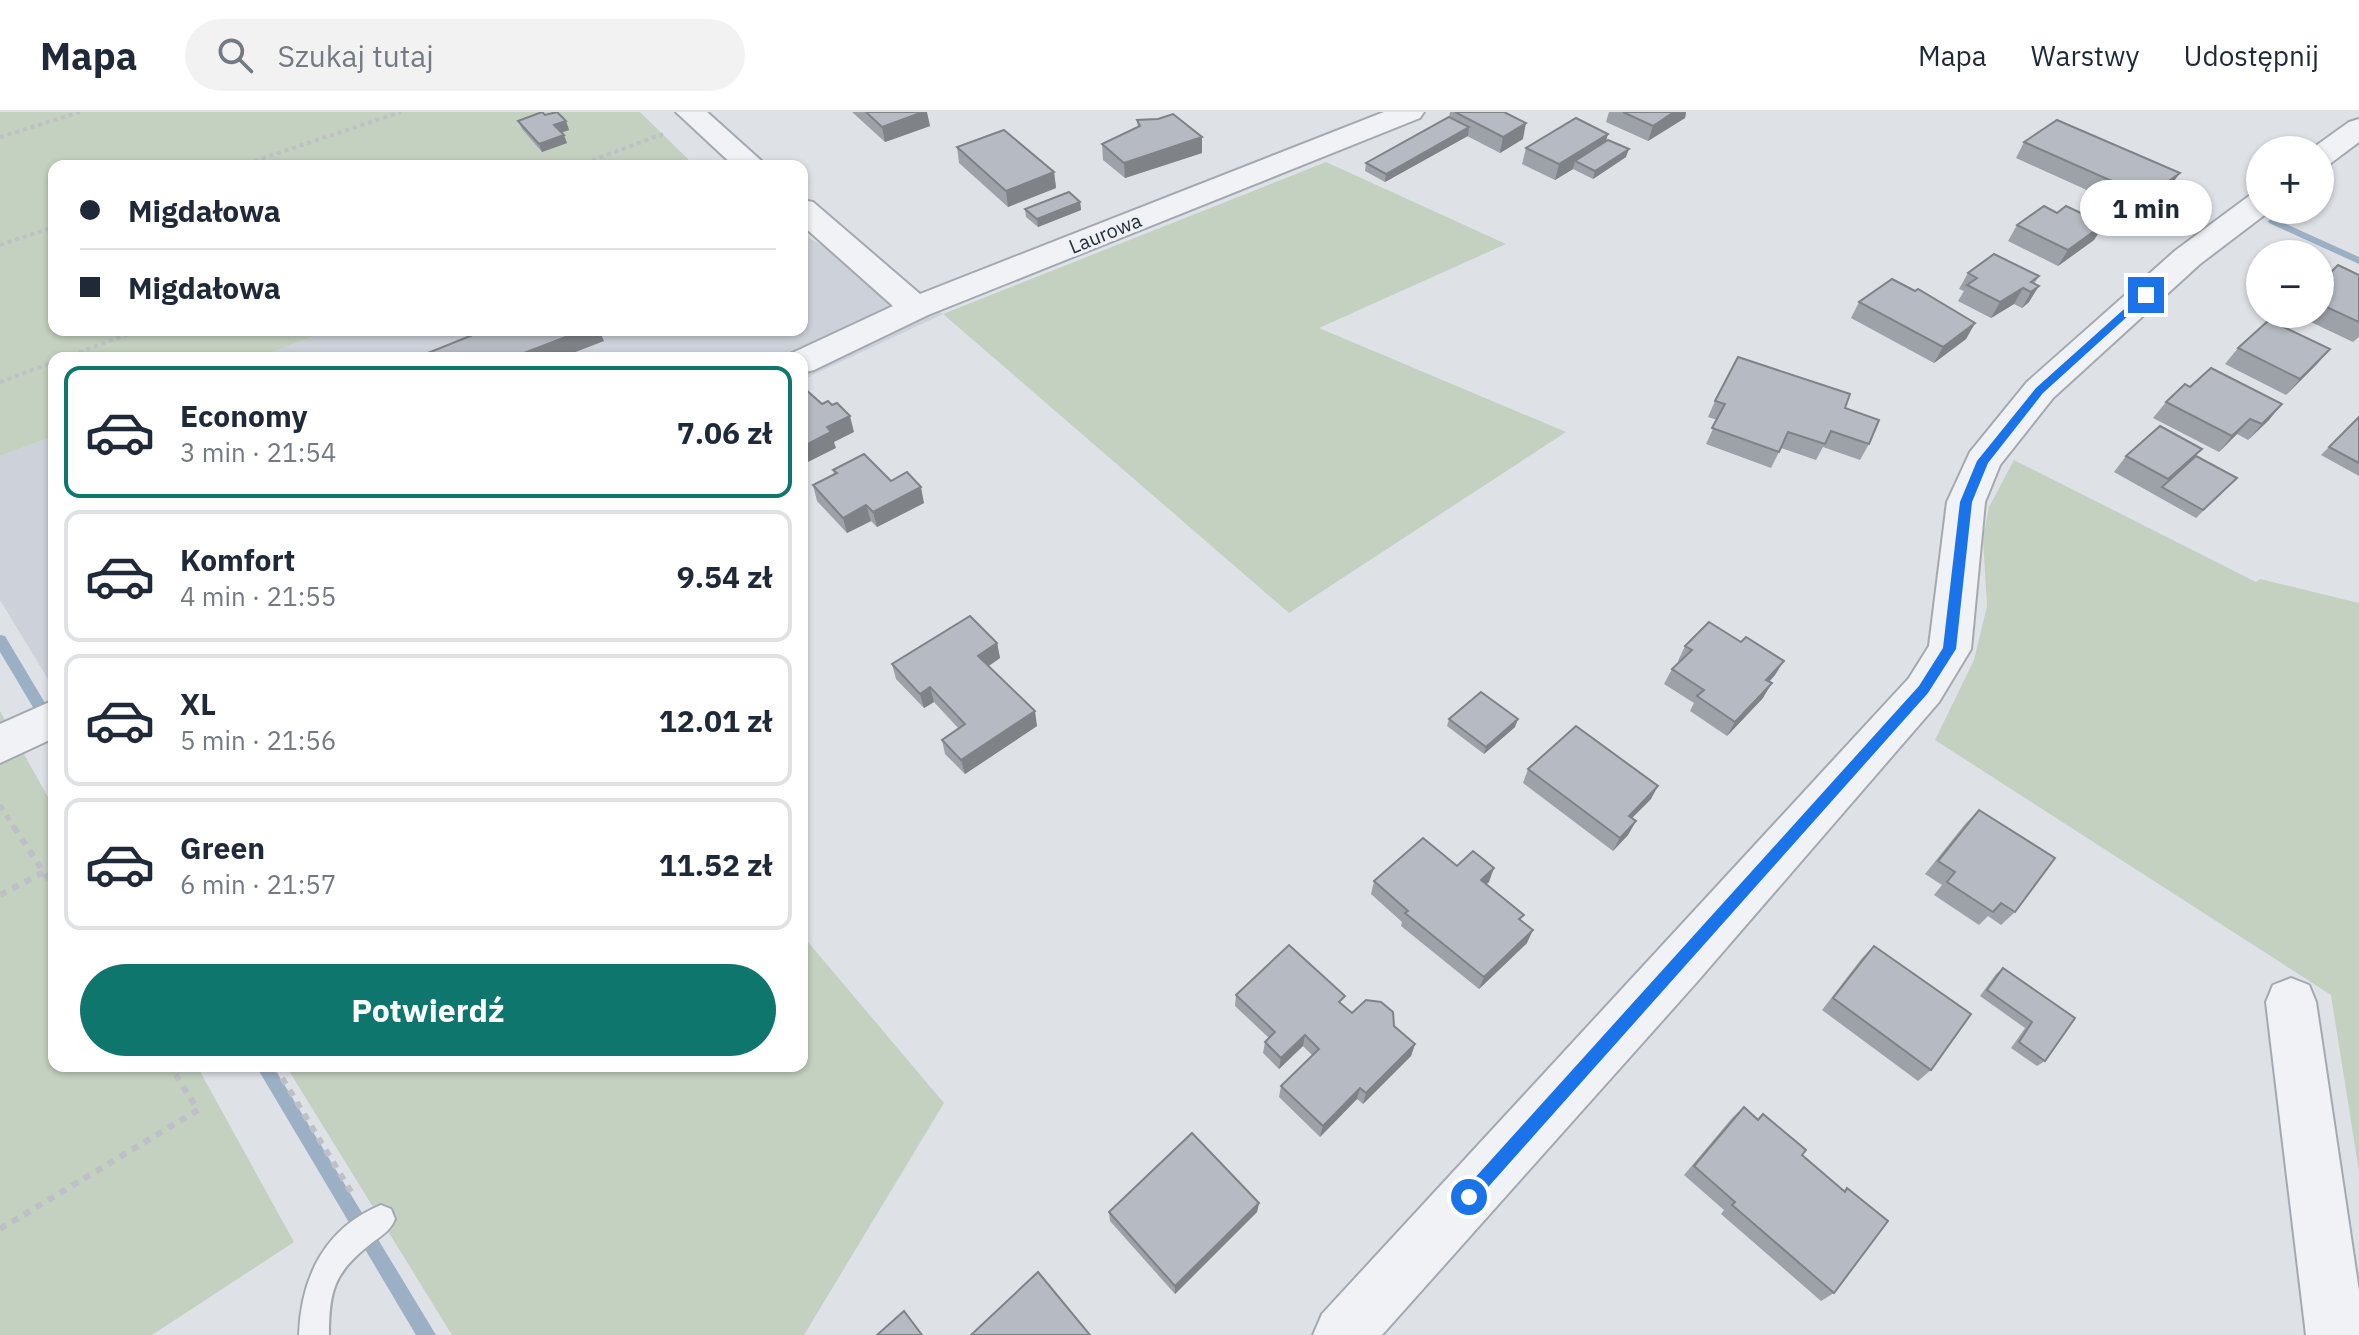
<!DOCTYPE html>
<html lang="pl">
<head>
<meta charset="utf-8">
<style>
  :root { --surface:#fff; --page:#f2f2f3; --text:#1f2937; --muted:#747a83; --line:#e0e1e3; --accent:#0f766e }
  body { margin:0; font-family:"IBM Plex Sans",sans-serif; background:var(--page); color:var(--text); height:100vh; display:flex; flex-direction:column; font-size:30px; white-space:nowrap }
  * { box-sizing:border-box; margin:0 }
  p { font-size:26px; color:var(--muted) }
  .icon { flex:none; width:44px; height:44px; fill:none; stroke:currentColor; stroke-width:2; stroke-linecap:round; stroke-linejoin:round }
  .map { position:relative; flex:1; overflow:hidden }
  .panel { position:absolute; left:48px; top:240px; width:760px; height:720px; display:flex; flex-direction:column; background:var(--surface); border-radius:16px; box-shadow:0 2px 6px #0004 }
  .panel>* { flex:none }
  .top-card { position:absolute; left:48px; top:48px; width:760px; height:176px; border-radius:16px; box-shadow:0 2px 6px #0004; display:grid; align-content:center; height:176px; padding:0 32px; background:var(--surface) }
  .buttons { position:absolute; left:2246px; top:24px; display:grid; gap:16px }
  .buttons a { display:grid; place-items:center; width:88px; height:88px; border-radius:50%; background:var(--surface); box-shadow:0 2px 6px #0004; font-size:40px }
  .end { position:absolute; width:36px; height:36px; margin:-18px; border:10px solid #1a73e8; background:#fff; box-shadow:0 0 0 4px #fff }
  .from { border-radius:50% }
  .bubble { position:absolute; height:56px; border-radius:28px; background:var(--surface); box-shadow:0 2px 6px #0004; font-size:26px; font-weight:700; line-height:56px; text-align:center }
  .top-card b { display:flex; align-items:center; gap:28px; height:76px; font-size:30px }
  .top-card b+b { border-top:2px solid var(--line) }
  .top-card i { width:20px; height:20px; background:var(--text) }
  ul { padding:14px 0 0; list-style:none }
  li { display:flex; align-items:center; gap:24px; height:132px; margin:0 16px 12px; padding:0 16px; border:4px solid var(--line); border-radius:16px }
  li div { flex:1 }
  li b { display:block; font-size:30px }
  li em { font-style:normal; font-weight:700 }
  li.selected { border-color:var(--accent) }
  li>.icon { width:72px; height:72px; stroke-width:1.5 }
  .action { display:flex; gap:16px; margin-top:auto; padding:16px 32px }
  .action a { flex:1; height:92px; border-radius:48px; background:var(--accent); color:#fff; font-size:32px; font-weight:700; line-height:92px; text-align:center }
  header { display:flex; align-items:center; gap:48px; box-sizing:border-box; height:112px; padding:0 40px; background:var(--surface); border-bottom:2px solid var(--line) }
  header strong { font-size:38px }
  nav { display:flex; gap:44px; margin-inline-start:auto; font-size:28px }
  .search { width:560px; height:72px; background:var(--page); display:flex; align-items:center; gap:20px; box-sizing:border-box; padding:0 28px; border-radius:44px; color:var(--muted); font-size:30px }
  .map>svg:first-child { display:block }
</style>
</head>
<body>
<header>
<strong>Mapa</strong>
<div class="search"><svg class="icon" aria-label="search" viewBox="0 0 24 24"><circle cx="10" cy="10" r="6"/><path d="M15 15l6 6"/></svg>Szukaj tutaj</div>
<nav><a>Mapa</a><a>Warstwy</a><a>Udostępnij</a></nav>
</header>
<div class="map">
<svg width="2359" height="1223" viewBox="0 0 2359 1223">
  <rect width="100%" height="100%" fill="#dee2e7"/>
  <g fill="#cdd1d9">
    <path d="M802 122 943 202 802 268V246H257L330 218H802Z"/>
    <path d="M54 324V577L0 488V344Z"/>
  </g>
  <g fill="#c4d0c0">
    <path d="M0 0H640L695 54H54V218H330L257 246H54V324L0 344Z"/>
    <path d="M1326 50 1506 132 1319 216 1566 320 1289 501 943 202Z"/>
    <path d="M2014 348 2256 470 2260 467 2359 491V1060L2331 883 1935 628 1974 548 1987 494 1983 426 1989 395Z"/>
    <path d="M0 599 54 696V954H197L294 1130 152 1223H0Z"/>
    <path d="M802 823 944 991 804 1223H452L286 954H802Z"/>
  </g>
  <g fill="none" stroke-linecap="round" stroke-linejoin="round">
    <g fill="#9bb0c5" fill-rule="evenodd">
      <path d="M2273 106 2359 145V152L2269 111 2268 109Z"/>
      <path d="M0 523 5 524 54 606V624L49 622 0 540Z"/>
      <path d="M256 954H273L436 1223H416Z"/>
    </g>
    <defs>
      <path id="lane" d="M381 1093 391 1097 395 1107C390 1120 379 1125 368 1134 334 1161 329 1180 329 1223H299C301 1165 325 1116 381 1093Z"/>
      <g id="street">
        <path d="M676 0H707L767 54H734Z"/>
        <path d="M1384 0H1424L1420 6 928 203 814 258 802 261V246H787L790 242 893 194 802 113V88L813 90 920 182Z"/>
        <path d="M2359 7V30L2331 51 2320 54V38H2310L2349 10Z"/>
        <path d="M2260 82V98H2271L2200 152 2053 286 2000 353 1985 390 1971 537 1939 590 1696 871 1382 1223H1313L1322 1202 1909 566 1929 534 1947 390 1970 340 2027 270 2176 138 2249 84Z"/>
        <path d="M54 588V626L0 651V612Z"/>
        <path d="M2291 866 2309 873 2316 890 2359 1179V1223H2306L2266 890 2273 873Z"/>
      </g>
    </defs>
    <use href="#lane" stroke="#a4a9b1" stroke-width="4"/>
    <use href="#street" stroke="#a4a9b1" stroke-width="4"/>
    <g stroke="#bdc0c5" stroke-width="4" stroke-dasharray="4 4" stroke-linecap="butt">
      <path d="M0 25 80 0"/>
      <path d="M239 54 401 0"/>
      <path d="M577 54 663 22"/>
      <path d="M0 133 54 115"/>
      <path d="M64 246 139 218"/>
      <path d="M0 270 54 250"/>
    </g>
    <path stroke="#bdc0c5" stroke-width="5" stroke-dasharray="6 6" stroke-linecap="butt" d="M0 693 15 717"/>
    <g stroke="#bdc0c5" stroke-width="6" stroke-dasharray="7 7" stroke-linecap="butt">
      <path d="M14 715 54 776"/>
      <path d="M0 783 44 760"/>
      <path d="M275 954 351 1080"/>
      <path d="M0 1117 198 998 170 954"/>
    </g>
    <use href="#lane" fill="#f1f2f5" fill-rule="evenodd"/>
    <use href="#street" fill="#f1f2f5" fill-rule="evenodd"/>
  </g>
  <g fill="#9da1a8">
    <path d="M852 0H923L930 14 885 30Z"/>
    <path d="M1450 0H1504L1523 27 1500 41 1467 24 1385 70 1365 59 1366 51 1449 5Z"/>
    <path d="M1609 0H1686L1685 6 1648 29 1606 10Z"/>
    <path d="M1137 8 1202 25V41L1125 66 1103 48 1102 32 1138 16Z"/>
    <path d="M518 9H566L569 18 561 20 567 31 542 40 522 17Z"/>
    <path d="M1608 22 1606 29 1626 45 1593 67 1573 57 1555 68 1522 52 1526 36Z"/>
    <path d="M2024 30 2169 76 2129 106 2095 92 2100 84 2016 46Z"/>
    <path d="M957 35 1054 60 1056 76 1008 95 959 51Z"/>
    <path d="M1080 90 1081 98 1038 115 1026 105 1025 97Z"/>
    <path d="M2057 101 2104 112 2094 128 2058 154 2008 129 2017 113Z"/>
    <path d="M1968 161 2039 164 2034 172 2029 190 2022 196 2014 192 1991 206 1958 189 1964 179 1959 177Z"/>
    <path d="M2330 161 2359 163V225L2353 230 2294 202H2320V162Z"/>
    <path d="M1859 190 1975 211 1966 227 1934 251 1851 206Z"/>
    <path d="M2238 236 2330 237 2316 253 2286 283 2225 252Z"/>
    <path d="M1715 289 1845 296 1869 332 1860 348 1823 335 1816 348 1781 336 1771 356 1706 332 1717 308 1708 305Z"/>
    <path d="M2166 290 2269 308 2248 328 2237 322 2219 340 2153 306Z"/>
    <path d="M2359 305V364L2321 343Z"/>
    <path d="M2202 337 2195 344 2229 374 2196 406 2114 360 2126 344Z"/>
    <path d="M833 358 891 369 924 391 877 415 871 409 847 421 817 389 813 373 834 362Z"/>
    <path d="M997 531 1000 546 989 554 1037 614 965 662 945 642 942 628 959 617 934 590 924 596 896 567 892 552Z"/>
    <path d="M1685 534 1775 563 1769 570 1763 586 1727 624 1690 599 1694 591 1664 572 1672 557 1679 550 1678 549Z"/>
    <path d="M1449 607 1515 615 1484 642 1447 614Z"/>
    <path d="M1528 657 1651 687 1632 706 1636 709 1628 723 1613 739 1523 671Z"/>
    <path d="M1979 698 2015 800 2001 813 1988 804 1979 813 1934 783 1942 773 1925 762 1966 711Z"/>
    <path d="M1457 754 1489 770 1486 772 1521 809 1527 831 1479 877 1401 814 1402 810 1371 782 1374 769Z"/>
    <path d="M1874 834 1931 958 1918 969 1822 898 1862 846Z"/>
    <path d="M2003 856 2075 906 2045 949 2037 954 2011 936 2025 916 1980 884 1996 862Z"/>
    <path d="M1236 883 1343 893 1352 901 1394 914 1415 932 1411 944 1363 992 1357 987 1320 1025 1279 985 1281 974 1312 943 1303 934 1279 957 1263 941 1265 930 1269 926 1235 894Z"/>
    <path d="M1744 995 1844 1078 1847 1076 1834 1181 1821 1189 1721 1102 1724 1098 1684 1063 1733 1005Z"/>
    <path d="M1259 1091 1257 1100 1175 1182 1110 1109 1109 1100Z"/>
  </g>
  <g fill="#7f8388">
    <path d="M923 0H927L930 14 885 30 882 15Z"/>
    <path d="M1674 0H1686L1685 6 1648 29 1653 14Z"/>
    <path d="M566 9 569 18 558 22 554 13Z"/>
    <path d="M1526 11 1523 27 1500 41 1503 25Z"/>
    <path d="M1469 15 1468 24 1385 70 1386 62Z"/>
    <path d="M1608 22 1603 37 1575 49 1573 57 1555 68 1559 52Z"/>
    <path d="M564 23 567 31 542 40 539 32Z"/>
    <path d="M1202 25V41L1125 66 1124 51Z"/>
    <path d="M1629 37 1626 45 1593 67 1595 59Z"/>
    <path d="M1054 60 1056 76 1008 95 1006 79Z"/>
    <path d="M2180 61 2169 76 2129 106 2139 90Z"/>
    <path d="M1080 90 1081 98 1038 115 1037 107Z"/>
    <path d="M2104 112 2094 128 2058 154 2068 138Z"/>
    <path d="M2039 174 2029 190 2022 196 2031 180Z"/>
    <path d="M2023 176 2014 192 1991 206 2000 190Z"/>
    <path d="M1975 211 1966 227 1934 251 1943 235Z"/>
    <path d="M584 218H599L604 229 560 246H511Z"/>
    <path d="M2330 237 2316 253 2286 283 2300 267Z"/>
    <path d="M2282 292 2269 308 2248 328 2262 312Z"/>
    <path d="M850 304 854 320 834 330 836 336 802 353V335L827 315Z"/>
    <path d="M2250 307 2237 322 2219 340 2232 324Z"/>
    <path d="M921 375 924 391 877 415 873 400Z"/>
    <path d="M866 393 871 409 847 421 843 406Z"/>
    <path d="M997 531 1000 546 981 559 978 544Z"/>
    <path d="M1784 549 1775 563 1757 582 1766 568Z"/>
    <path d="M1772 571 1763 586 1727 624 1735 610Z"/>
    <path d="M930 575 934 590 924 596 920 582Z"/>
    <path d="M1035 599 1037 614 965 662 961 648Z"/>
    <path d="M1518 607 1515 615 1484 642 1486 635Z"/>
    <path d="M1658 674 1651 687 1621 717 1629 704Z"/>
    <path d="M1636 709 1628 723 1613 739 1620 726Z"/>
    <path d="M1494 756 1489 770 1476 781 1481 768Z"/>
    <path d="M1533 818 1527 831 1479 877 1484 865Z"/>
    <path d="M1305 923 1303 934 1279 957 1281 946Z"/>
    <path d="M1415 932 1411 944 1363 992 1366 981Z"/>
    <path d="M1360 976 1357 987 1320 1025 1323 1014Z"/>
    <path d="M1259 1091 1257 1100 1175 1182V1174Z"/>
  </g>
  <g fill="#b6bbc3" stroke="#7f8388" stroke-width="2">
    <path d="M542 0 545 3 557 0 566 9 554 13 564 23 539 32 518 9Z"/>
    <path d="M866 0H923L882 15Z"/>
    <path d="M1455 0H1504L1526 11 1503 25Z"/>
    <path d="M1623 0H1674L1653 14Z"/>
    <path d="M1173 2 1202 25 1124 51 1102 32 1140 14 1137 8 1158 7Z"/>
    <path d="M1449 5 1469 15 1386 62 1366 51Z"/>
    <path d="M1576 6 1608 22 1559 52 1526 36Z"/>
    <path d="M2057 8 2180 61 2139 90 2105 76 2114 70 2024 30Z"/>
    <path d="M1004 18 1054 60 1006 79 957 35Z"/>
    <path d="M1608 28 1629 37 1595 59 1575 49Z"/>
    <path d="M1069 80 1080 90 1037 107 1025 97Z"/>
    <path d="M2044 94 2057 101 2066 94 2104 112 2068 138 2017 113Z"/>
    <path d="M1994 142 2039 164 2031 170 2039 174 2031 180 2023 176 2000 190 1967 173 1977 166 1968 161Z"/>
    <path d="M2338 153 2359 163V210L2320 192V162L2324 158 2330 161Z"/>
    <path d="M1892 167 1915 179 1918 177 1975 211 1943 235 1859 190Z"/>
    <path d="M2269 208 2330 237 2300 267 2238 236Z"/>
    <path d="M485 218H584L511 246 418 245Z"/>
    <path d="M1738 245 1850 282 1845 296 1879 308 1869 332 1831 319 1825 332 1788 320 1779 340 1712 316 1725 292 1715 289Z"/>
    <path d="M2211 256 2282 292 2262 312 2250 307 2232 324 2166 290 2185 272 2190 275Z"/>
    <path d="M804 276 822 292 828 289 832 293 837 291 850 304 827 315 831 320 802 335V277Z"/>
    <path d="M2359 305V351L2329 335Z"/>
    <path d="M2160 314 2202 337 2168 367 2126 344Z"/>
    <path d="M864 342 891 369 907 360 921 375 873 400 866 393 843 406 813 373 837 361 833 358Z"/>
    <path d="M2196 344 2237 366 2203 398 2162 375Z"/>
    <path d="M970 504 997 531 978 544 1035 599 961 648 942 628 965 612 930 575 920 582 892 552Z"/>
    <path d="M1709 510 1741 530 1746 525 1784 549 1766 568 1772 571 1735 610 1697 584 1704 578 1672 557 1692 538 1685 534Z"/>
    <path d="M1481 580 1518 607 1486 635 1449 607Z"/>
    <path d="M1576 614 1658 674 1629 704 1636 709 1620 726 1528 657Z"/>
    <path d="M1979 698 2055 746 2015 800 2001 791 1993 800 1947 770 1955 760 1938 749Z"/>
    <path d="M1423 726 1457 754 1473 739 1494 756 1481 768 1524 803 1519 807 1533 818 1484 865 1405 801 1408 799 1374 769Z"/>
    <path d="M1289 833 1345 884 1339 890 1352 901 1366 888 1381 890 1393 900 1394 914 1415 932 1366 981 1360 976 1323 1014 1281 974 1319 937 1305 923 1281 946 1265 930 1275 920 1236 883Z"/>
    <path d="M1874 834 1971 902 1931 958 1833 886Z"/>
    <path d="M2003 856 2075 906 2045 949 2019 930 2032 910 1987 878Z"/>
    <path d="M1744 995 1758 1008 1763 1002 1806 1038 1802 1043 1845 1080 1847 1076 1888 1109 1834 1181 1732 1093 1735 1090 1694 1054Z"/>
    <path d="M1192 1021 1259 1091 1175 1174 1109 1100Z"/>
    <path d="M1038 1160 1090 1223H971Z"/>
    <path d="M904 1199 922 1223H877Z"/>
  </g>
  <path fill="#1a73e8" d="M2142 181 2151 183 2043 281 1988 351 1972 390 1956 537 1928 581 1474 1091 1469 1093 1463 1091 1460 1085 1463 1079 1919 574 1943 536 1960 390 1977 349 2036 276Z"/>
  <g text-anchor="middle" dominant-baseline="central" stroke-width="6" stroke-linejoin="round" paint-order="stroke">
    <g font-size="20" fill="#28303d" stroke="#eef1f5">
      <text transform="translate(1105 121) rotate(-22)">Laurowa</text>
    </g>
  </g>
</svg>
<div class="buttons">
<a>+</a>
<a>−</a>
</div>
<i class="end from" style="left:1469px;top:1085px"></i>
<i class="end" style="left:2146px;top:183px"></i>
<div class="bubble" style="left:2080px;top:68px;width:132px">1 min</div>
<div class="top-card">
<b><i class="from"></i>Migdałowa</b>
<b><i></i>Migdałowa</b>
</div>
<section class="panel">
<ul>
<li class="selected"><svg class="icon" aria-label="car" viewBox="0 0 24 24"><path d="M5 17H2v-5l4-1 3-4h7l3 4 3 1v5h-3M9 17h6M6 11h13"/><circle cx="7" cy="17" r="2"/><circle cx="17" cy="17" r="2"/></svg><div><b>Economy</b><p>3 min · 21:54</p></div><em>7.06 zł</em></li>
<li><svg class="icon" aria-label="car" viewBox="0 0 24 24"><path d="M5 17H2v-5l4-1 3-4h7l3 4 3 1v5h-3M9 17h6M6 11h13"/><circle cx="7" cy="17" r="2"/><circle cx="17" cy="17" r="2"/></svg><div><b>Komfort</b><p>4 min · 21:55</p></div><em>9.54 zł</em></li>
<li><svg class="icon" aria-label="car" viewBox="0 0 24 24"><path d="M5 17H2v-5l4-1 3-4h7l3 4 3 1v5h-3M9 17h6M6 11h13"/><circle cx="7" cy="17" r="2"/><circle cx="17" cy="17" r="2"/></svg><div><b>XL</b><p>5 min · 21:56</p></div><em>12.01 zł</em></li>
<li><svg class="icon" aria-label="car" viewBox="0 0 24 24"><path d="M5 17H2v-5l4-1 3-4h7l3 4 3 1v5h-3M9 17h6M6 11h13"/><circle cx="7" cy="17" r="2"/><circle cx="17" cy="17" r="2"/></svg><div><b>Green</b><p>6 min · 21:57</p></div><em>11.52 zł</em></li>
</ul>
<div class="action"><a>Potwierdź</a></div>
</section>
</div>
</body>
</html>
